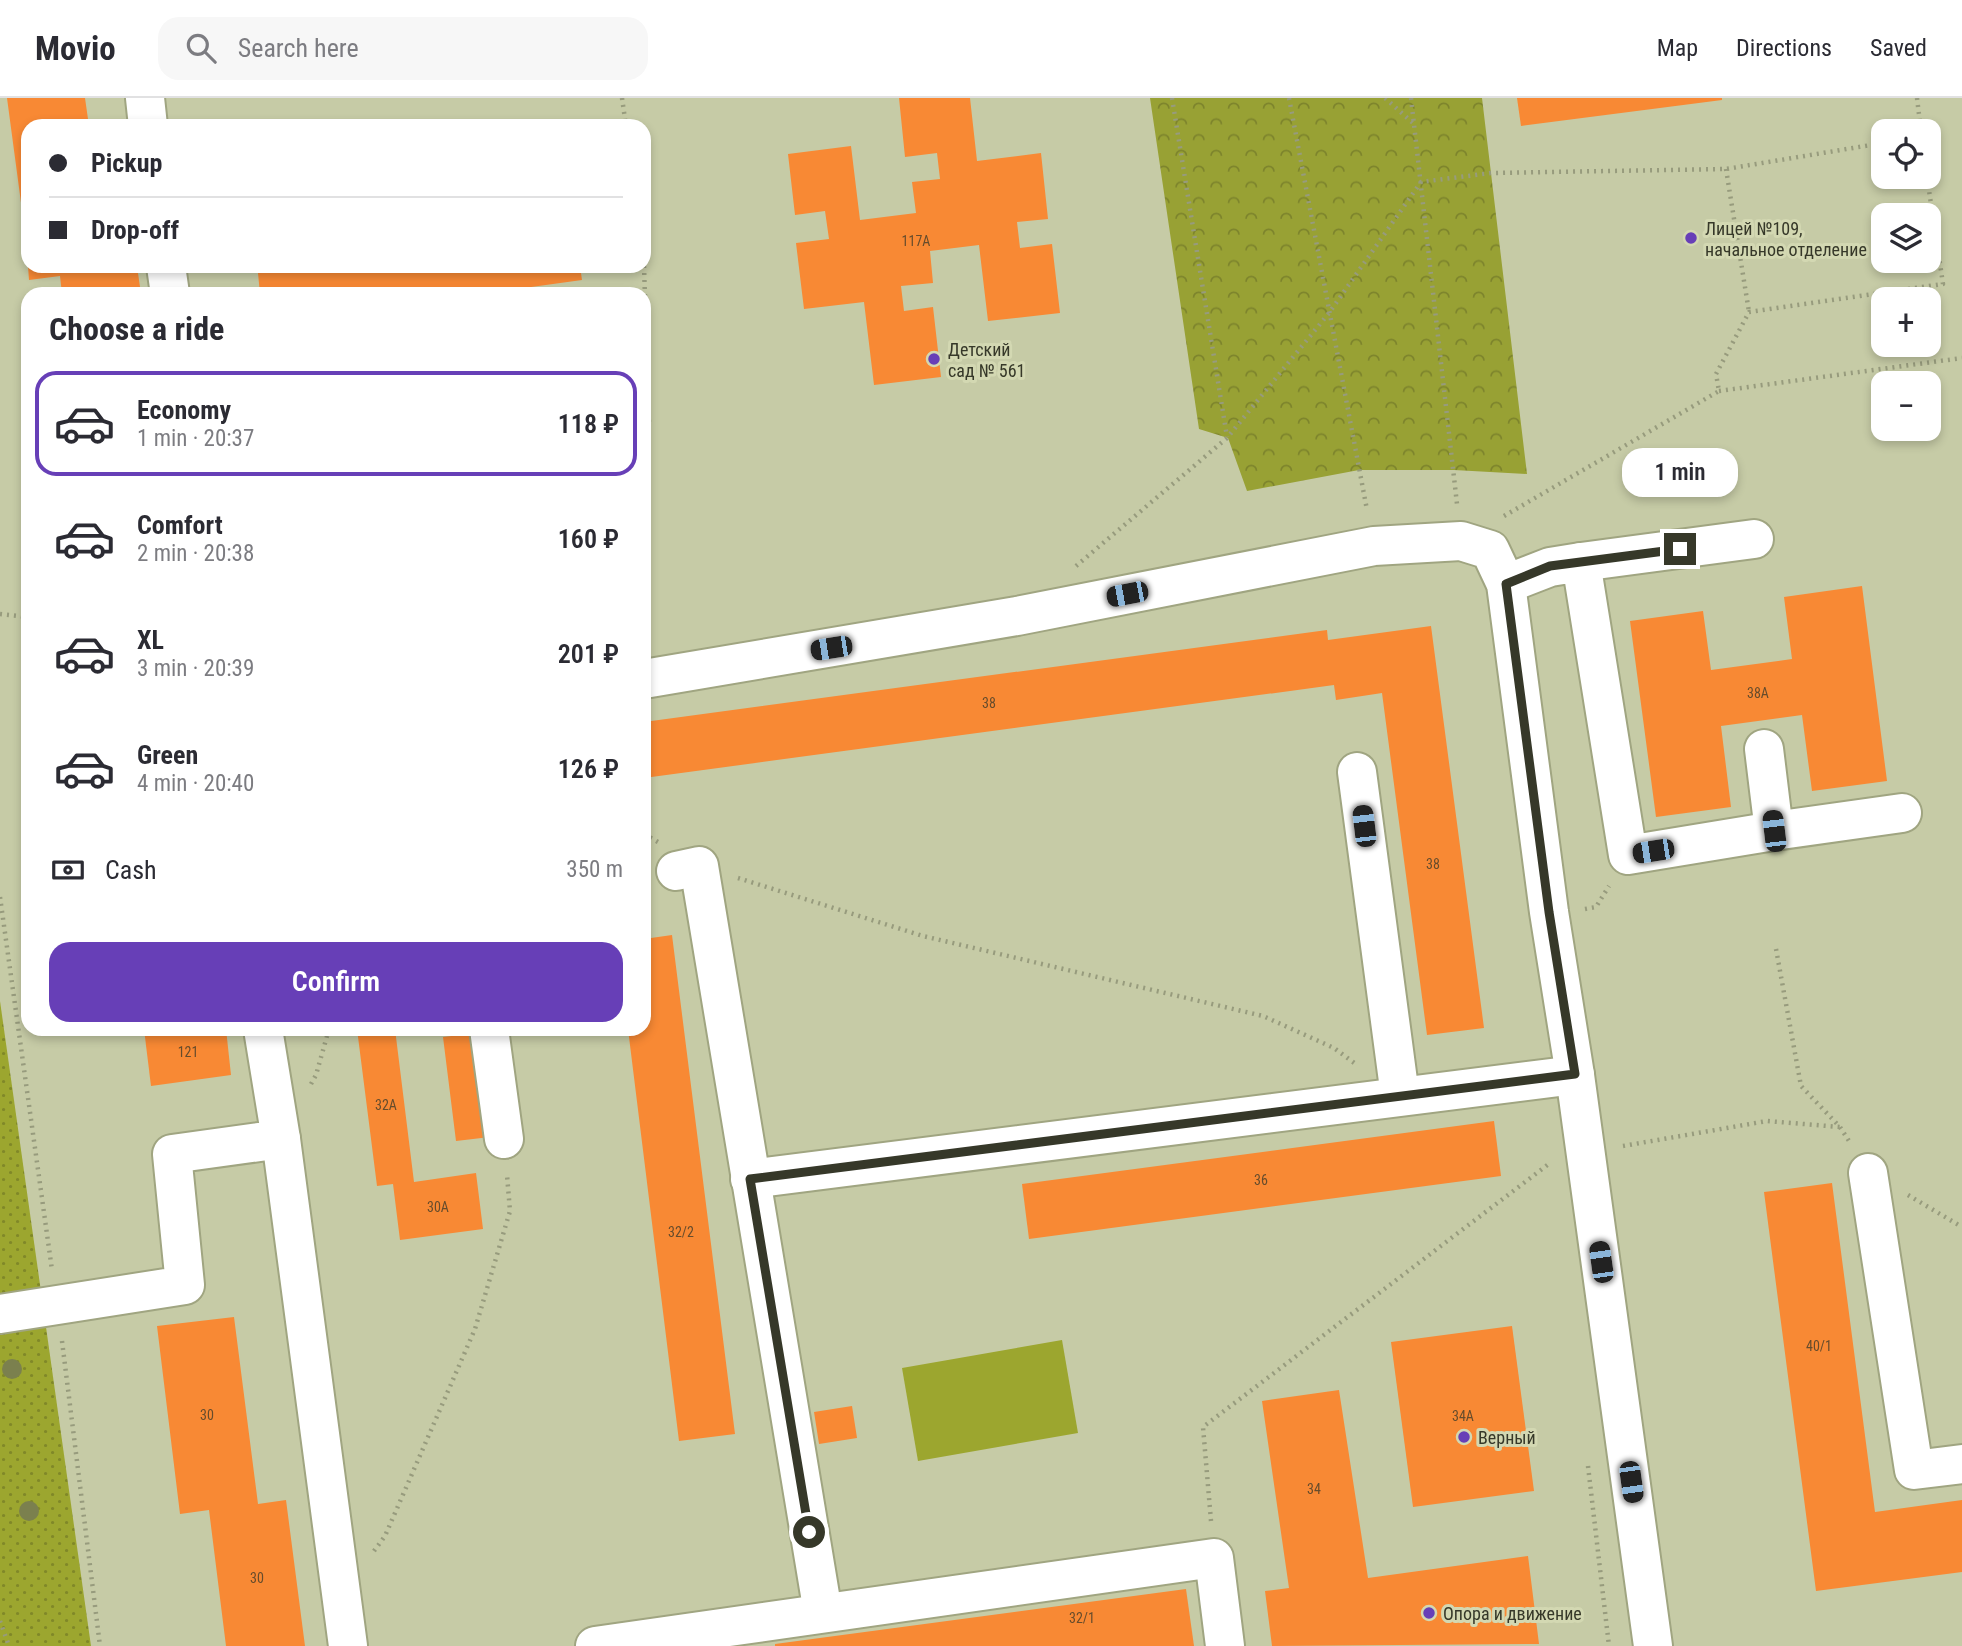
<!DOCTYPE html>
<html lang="en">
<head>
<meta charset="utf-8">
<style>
  :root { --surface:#fff; --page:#f7f7f7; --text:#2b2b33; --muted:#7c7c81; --line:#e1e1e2; --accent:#673fb7 }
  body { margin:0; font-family:"Roboto Condensed",sans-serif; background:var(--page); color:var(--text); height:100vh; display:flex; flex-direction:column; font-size:26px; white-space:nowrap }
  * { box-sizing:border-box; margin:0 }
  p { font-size:23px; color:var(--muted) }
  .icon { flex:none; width:38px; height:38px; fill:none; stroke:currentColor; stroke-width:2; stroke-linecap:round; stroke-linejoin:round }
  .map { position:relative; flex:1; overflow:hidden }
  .drawer { position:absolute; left:21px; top:189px; width:630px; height:749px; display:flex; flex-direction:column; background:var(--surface); border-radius:21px; box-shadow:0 4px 10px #0003 }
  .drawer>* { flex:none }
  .banner { position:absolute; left:21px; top:21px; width:630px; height:154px; border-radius:21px; box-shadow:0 4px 10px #0003; display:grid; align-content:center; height:154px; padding:0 28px; background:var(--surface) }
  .fabs { position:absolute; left:1871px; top:21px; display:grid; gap:14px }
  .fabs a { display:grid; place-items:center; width:70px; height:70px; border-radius:14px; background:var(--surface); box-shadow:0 4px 10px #0003; font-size:35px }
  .end { position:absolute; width:32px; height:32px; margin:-16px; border:9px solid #363829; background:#fff; box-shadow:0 0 0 4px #fff }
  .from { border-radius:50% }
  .bubble { position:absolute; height:49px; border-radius:21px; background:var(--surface); box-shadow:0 4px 10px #0003; font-size:23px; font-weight:600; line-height:49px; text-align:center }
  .car { position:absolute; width:21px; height:42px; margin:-21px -10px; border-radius:9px; box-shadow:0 0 5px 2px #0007; background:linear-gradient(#222 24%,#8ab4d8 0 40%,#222 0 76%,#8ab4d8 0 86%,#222 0) }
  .banner b { display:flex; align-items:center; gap:24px; height:66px; font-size:26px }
  .banner b+b { border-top:2px solid var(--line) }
  .banner i { width:18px; height:18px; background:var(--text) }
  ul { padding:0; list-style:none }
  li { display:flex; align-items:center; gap:21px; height:105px; margin:0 14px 10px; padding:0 14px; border:4px solid transparent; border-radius:21px }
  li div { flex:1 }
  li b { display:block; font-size:26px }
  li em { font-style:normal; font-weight:600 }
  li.active { border-color:var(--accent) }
  li>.icon { width:63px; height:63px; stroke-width:1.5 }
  h2 { padding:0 28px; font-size:32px; line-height:84px }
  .pay { display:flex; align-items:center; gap:18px; height:77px; padding:0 28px; font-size:26px }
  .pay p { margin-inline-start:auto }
  .action { display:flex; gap:14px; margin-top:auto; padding:14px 28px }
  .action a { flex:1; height:80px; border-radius:21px; background:var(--accent); color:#fff; font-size:28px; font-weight:600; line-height:80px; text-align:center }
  header { display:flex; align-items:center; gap:42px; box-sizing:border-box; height:98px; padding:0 35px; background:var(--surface); border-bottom:2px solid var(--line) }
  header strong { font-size:33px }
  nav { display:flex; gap:38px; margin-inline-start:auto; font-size:24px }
  .search { width:490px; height:63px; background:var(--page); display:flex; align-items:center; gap:18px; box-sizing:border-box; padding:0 24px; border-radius:21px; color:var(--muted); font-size:26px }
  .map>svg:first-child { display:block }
</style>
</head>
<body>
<header>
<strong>Movio</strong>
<div class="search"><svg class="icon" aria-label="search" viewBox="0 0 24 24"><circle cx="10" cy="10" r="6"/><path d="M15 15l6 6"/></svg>Search here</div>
<nav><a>Map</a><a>Directions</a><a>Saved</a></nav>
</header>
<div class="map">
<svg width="1962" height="1548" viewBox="0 0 1962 1548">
  <defs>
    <pattern id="grass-dots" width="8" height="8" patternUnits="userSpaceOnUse" patternTransform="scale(1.75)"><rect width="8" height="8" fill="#9ca62f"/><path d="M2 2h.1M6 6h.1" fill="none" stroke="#808828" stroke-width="1.8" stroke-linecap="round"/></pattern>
    <pattern id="forest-crowns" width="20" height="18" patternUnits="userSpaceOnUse" patternTransform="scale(1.75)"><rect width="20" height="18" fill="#98a134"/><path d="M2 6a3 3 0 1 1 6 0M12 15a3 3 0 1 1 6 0" fill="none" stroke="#7d842c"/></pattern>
  </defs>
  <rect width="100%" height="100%" fill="#c6cba6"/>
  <path fill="url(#grass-dots)" d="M0 903 91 1548H0Z"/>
  <path fill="url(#forest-crowns)" d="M1150 0H1482L1527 376 1454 372H1359L1247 393 1228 340 1199 331Z"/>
  <path fill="#9ca62f" d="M1062 1242 1078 1335 918 1363 902 1270Z"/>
  <g fill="#f88934">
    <path d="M7 0H85L89 28H28V157Z"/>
    <path d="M899 0H970L977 63 1041 55 1048 121 1017 124 1020 150 1052 146 1060 215 988 223 979 147 930 153 933 185 901 188 904 213 933 209 941 279 874 287 864 204 804 211 796 145 829 141 825 113 795 117 788 56 851 48 860 122 916 115 912 84 940 81 937 55 905 59Z"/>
    <path d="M1517 0H1722V2L1521 28Z"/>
    <path d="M28 168H106L107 172 137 168 141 196H62L60 178 29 182Z"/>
    <path d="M313 168H580L582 182 524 190V196H260L258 175Z"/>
    <path d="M1862 488 1887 683 1812 693 1802 617 1721 628 1731 709 1656 719 1630 523 1703 513 1711 572 1792 561 1784 499Z"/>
    <path d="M1431 528 1484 930 1427 937 1382 595 1336 602 1334 587 644 680V624L1327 532 1328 542Z"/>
    <path d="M672 837 735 1336 679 1343 628 931H644V841Z"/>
    <path d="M144 931H226L231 977 151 988Z"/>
    <path d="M357 931H395L414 1084 476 1075 483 1131 400 1142 393 1086 377 1088Z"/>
    <path d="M477 935 490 1039 456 1043 443 939Z"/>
    <path d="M1494 1023 1501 1078 1029 1141 1022 1086Z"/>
    <path d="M1832 1085 1875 1414 1962 1402V1474L1816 1493 1764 1094Z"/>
    <path d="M234 1219 258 1406 286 1402 305 1548H226L209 1412 180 1416 157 1228Z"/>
    <path d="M1512 1228 1534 1393 1413 1409 1391 1244Z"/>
    <path d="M1339 1292 1368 1480 1528 1458 1539 1546 1272 1548 1265 1493 1289 1490 1262 1303Z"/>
    <path d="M852 1308 857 1340 819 1346 814 1314Z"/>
    <path d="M1186 1491 1194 1548H775V1546Z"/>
  </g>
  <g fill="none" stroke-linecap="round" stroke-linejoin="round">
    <defs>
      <g id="minor">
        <path d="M145 0 148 28"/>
        <path d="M166 168 170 196"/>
        <path d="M1581 464 1754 441"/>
        <path d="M1506 486 1550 469 1581 464 1628 757 1774 733 1902 715"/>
        <path d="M644 581 1017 518 1374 448 1461 443 1490 452 1506 486 1549 814 1575 977 1653 1548"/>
        <path d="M1764 651 1774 733"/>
        <path d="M1357 674 1400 998"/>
        <path d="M676 773 699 768 823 1515"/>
        <path d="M489 931 504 1041"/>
        <path d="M281 1041 348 1548"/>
        <path d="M1868 1075 1914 1372 1962 1366"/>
        <path d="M750 1081 1575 977"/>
        <path d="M0 1216 185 1187 172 1056 281 1041 263 931"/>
        <path d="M595 1548 1214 1460 1225 1548"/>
      </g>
    </defs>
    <use href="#minor" stroke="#a0a581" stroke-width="42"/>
    <g stroke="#979b7d" stroke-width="4.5" stroke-dasharray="2 5" stroke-linecap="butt">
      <path d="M622 0 626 28"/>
      <path d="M1172 0 1227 339"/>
      <path d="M1289 0 1367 412"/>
      <path d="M1385 0 1414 26"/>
      <path d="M1411 0 1457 406"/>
      <path d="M1917 0 1921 33"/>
      <path d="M1726 71 1749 214"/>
      <path d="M644 168 649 325 644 337"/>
      <path d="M1719 293 1962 260"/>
      <path d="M1504 418 1719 293 1716 276 1749 214 1943 186 1927 79"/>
      <path d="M1076 468 1227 340 1329 215 1421 84 1491 75 1726 71 1883 45"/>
      <path d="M0 516 28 519"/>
      <path d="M644 736 658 744"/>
      <path d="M738 780 923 838 1263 918 1334 950 1357 967"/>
      <path d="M0 799 52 1172"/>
      <path d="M1585 811 1596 809 1609 788"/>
      <path d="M1776 851 1801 988 1840 1029 1849 1043"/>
      <path d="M311 986 316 977 329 931"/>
      <path d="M1623 1048 1767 1023 1840 1029"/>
      <path d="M1908 1097 1962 1129"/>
      <path d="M62 1243 100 1548"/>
      <path d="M1588 1368 1609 1548"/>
      <path d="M1211 1423 1203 1329 1550 1065"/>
      <path d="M374 1453 385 1438 475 1231 510 1113 507 1077"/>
      <path d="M0 1523 9 1548"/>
    </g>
    <use href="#minor" stroke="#fff" stroke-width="38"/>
  </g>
  <g fill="#7b804e">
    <circle cx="12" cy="1271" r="10"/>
    <circle cx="29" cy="1413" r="10"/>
  </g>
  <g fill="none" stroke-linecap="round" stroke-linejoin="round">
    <path stroke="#363829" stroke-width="9" d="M809 1434 750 1081 1575 976 1549 814 1506 486 1550 468 1680 451"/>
  </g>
  <g fill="#673fb7" stroke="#d3d8b2" stroke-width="2.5">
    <circle cx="1691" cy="140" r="7"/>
    <circle cx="934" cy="261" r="7"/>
    <circle cx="1464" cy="1339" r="7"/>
    <circle cx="1429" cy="1515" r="7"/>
  </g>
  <g text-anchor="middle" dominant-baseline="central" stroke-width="6" stroke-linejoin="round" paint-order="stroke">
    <g font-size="14" fill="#664c2c">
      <text x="916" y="143">117А</text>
      <text x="1758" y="595">38А</text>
      <text x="989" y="605">38</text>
      <text x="1433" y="766">38</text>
      <text x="188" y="954">121</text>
      <text x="386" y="1007">32А</text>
      <text x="1261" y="1082">36</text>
      <text x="438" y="1109">30А</text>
      <text x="681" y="1134">32/2</text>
      <text x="1819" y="1248">40/1</text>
      <text x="207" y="1317">30</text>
      <text x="1463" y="1318">34А</text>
      <text x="1314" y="1391">34</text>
      <text x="257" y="1480">30</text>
      <text x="1082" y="1520">32/1</text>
    </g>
    <g font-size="18" fill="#363829" stroke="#d3d8b2" text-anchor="start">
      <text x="1705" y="130">Лицей №109,<tspan x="1705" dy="21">начальное отделение</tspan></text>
      <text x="948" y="251">Детский<tspan x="948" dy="21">сад № 561</tspan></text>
      <text x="1478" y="1339">Верный</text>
      <text x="1443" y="1515">Опора и движение</text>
    </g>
  </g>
</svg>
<div class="fabs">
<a><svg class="icon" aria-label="locate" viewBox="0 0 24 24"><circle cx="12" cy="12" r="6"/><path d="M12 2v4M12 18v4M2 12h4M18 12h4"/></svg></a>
<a><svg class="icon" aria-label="layers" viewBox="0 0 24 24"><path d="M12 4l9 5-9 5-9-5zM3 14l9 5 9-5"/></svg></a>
<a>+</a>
<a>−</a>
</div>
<i class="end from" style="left:809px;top:1434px"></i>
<i class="end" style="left:1680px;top:451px"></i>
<div class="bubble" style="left:1622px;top:350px;width:116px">1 min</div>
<i class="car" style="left:1127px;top:496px;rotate:259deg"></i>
<i class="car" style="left:831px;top:550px;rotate:261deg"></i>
<i class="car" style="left:1364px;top:728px;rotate:353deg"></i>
<i class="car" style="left:1774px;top:733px;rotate:353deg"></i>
<i class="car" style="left:1653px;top:753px;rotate:261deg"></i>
<i class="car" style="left:1601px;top:1164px;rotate:352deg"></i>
<i class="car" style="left:1631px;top:1384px;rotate:172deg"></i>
<div class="banner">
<b><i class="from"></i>Pickup</b>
<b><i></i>Drop-off</b>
</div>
<section class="drawer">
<h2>Choose a ride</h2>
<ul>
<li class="active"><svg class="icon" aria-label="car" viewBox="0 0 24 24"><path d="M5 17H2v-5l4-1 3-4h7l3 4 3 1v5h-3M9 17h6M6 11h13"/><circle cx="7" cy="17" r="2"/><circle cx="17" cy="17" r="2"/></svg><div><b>Economy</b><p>1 min · 20:37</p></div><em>118 ₽</em></li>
<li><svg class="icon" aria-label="car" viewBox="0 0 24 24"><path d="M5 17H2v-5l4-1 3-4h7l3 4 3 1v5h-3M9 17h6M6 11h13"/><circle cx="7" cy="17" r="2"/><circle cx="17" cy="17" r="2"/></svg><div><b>Comfort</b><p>2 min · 20:38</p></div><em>160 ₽</em></li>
<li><svg class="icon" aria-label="car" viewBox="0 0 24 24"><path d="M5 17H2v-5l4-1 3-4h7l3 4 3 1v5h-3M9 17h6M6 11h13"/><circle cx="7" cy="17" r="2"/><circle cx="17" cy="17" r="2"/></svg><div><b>XL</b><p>3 min · 20:39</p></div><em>201 ₽</em></li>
<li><svg class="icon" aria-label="car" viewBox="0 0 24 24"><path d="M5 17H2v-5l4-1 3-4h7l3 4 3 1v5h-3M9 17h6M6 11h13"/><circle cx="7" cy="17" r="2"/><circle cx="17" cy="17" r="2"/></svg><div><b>Green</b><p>4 min · 20:40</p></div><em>126 ₽</em></li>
</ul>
<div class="pay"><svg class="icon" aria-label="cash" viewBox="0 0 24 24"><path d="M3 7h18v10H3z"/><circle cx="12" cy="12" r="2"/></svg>Cash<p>350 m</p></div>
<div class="action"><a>Confirm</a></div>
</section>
</div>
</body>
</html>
